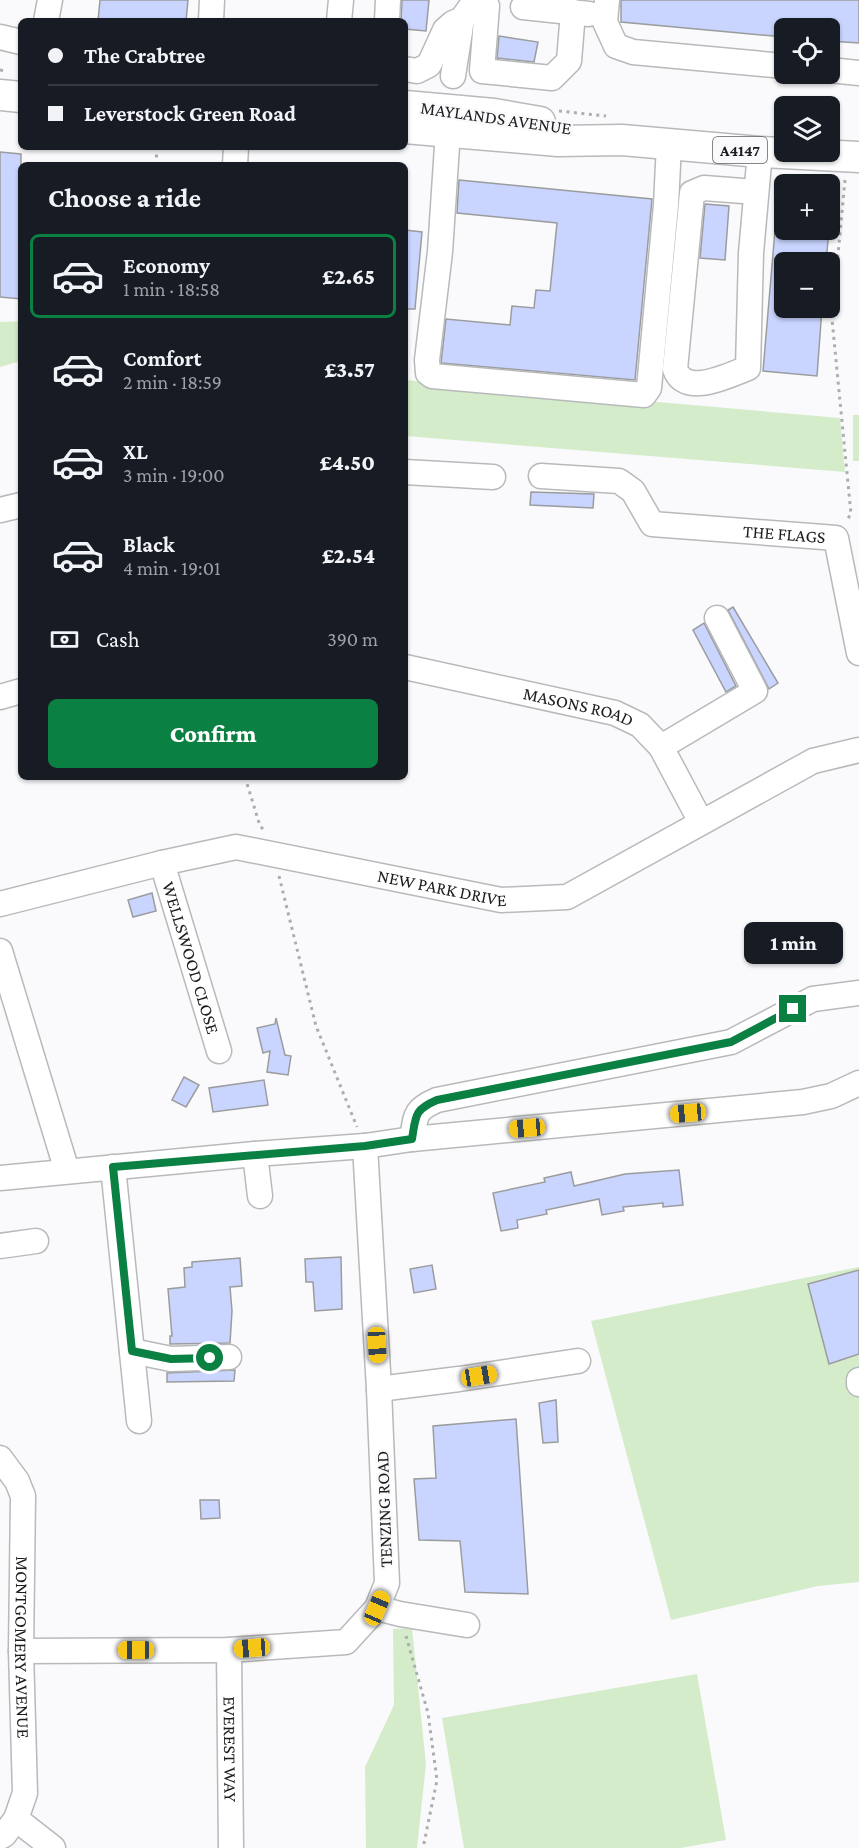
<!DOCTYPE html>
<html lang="en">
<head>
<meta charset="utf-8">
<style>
  :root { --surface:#171b24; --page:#242831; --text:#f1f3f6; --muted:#9ea1a6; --line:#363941; --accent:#0b8043 }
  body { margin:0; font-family:"Crimson Pro",serif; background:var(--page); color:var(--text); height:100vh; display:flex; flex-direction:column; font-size:22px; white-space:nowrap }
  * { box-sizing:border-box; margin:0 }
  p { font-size:20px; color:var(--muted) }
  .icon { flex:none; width:33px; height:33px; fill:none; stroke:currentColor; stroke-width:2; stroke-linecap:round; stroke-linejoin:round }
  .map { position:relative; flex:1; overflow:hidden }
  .panel { position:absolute; left:18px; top:162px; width:390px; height:618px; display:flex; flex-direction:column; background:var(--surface); border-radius:9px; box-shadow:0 2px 4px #0004 }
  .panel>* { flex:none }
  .banner { position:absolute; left:18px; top:18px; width:390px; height:132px; border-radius:9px; box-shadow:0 2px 4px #0004; display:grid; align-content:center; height:132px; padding:0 30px; background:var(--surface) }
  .tools { position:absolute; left:774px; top:18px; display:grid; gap:12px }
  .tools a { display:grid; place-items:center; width:66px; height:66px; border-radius:9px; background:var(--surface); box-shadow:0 2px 4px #0004; font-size:30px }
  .end { position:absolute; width:27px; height:27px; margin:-14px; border:8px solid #0b8043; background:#fff; box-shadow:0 0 0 3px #fff }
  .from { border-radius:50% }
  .bubble { position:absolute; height:42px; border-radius:9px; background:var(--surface); box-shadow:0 2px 4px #0004; font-size:20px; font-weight:800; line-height:42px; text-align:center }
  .car { position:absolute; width:18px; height:36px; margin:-18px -9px; border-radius:8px; box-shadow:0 0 4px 2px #0007; background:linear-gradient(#f5c518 24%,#345 0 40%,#f5c518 0 76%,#345 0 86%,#f5c518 0) }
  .banner b { display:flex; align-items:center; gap:21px; height:57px; font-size:22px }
  .banner b+b { border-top:2px solid var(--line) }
  .banner i { width:15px; height:15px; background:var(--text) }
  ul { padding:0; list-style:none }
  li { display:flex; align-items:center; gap:18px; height:84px; margin:0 12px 9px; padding:0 18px; border:3px solid transparent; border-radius:9px }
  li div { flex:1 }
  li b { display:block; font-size:22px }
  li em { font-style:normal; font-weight:800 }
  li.active { border-color:var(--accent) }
  li>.icon { width:54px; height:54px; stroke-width:1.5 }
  h2 { padding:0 30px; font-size:27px; line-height:72px }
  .pay { display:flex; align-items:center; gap:15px; height:66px; padding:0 30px; font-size:22px }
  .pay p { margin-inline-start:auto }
  .button { display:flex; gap:12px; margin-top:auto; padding:12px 30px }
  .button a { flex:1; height:69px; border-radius:9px; background:var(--accent); color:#fff; font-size:24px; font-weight:800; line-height:69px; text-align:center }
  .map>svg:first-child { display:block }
</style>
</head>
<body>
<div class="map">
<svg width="859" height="1848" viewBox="0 0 859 1848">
  <rect width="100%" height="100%" fill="#fafafc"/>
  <g fill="#d5ecca">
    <path d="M21 321V361L0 367V322Z"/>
    <path d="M405 380 840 418 845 472 405 436Z"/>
    <rect x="853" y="415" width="6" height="46"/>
    <path d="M859 1267V1582L818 1586 671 1620 591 1321Z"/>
    <path d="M412 1628 426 1764 417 1848H366L365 1767 394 1705 393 1629Z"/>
    <path d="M697 1674 726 1840 680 1848H464L442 1718Z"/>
  </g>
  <g fill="#c9d5ff" stroke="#9b9c9d" stroke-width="1.5">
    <path d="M100 0H188L186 21H98Z"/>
    <path d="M402 0H429L426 31 405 29V21H401Z"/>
    <path d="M621 0H859V43L830 41V28H784V37L621 22Z"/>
    <path d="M499 36 538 42 534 62 497 58Z"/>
    <path d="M0 152 21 154V299L0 297Z"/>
    <path d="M459 180 652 199 635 380 441 363 446 319 510 325 512 306 534 308 536 290 550 291 557 223 457 213Z"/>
    <path d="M705 204 729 206 725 260 700 258Z"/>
    <path d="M405 230 422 232 415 309H405Z"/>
    <path d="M775 230H829L826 262H784V308H822L817 376 763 371Z"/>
    <path d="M531 492 594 494 593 508 530 505Z"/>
    <path d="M733 607 778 683 769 689 728 610Z"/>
    <path d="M704 623 736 686 726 692 693 630Z"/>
    <path d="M152 893 156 911 133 917 128 900Z"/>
    <path d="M276 1018 285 1055 291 1056 288 1075 267 1072 270 1051 263 1053 257 1028 275 1024Z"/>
    <path d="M184 1077 199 1085 186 1107 172 1100Z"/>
    <path d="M264 1080 268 1105 213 1112 209 1088Z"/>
    <path d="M679 1170 683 1205 663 1207V1203L623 1207 624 1211 602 1215 599 1199 546 1210 547 1214 517 1220 518 1228 501 1231 493 1193 545 1182 544 1178 571 1172 574 1186 625 1174Z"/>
    <path d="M341 1257 342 1309 315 1311 313 1282H306L305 1259Z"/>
    <path d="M240 1258 242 1286 230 1287 232 1311 230 1343 170 1344V1336H172L168 1289 185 1287 184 1268 192 1267V1262Z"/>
    <path d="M432 1265 436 1289 414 1293 410 1269Z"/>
    <path d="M859 1270V1354L829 1364 808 1284Z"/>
    <path d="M235 1370 234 1381 167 1382V1373Z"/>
    <path d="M556 1400 558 1442 543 1443 539 1403Z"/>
    <path d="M516 1419 528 1594 465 1592 460 1541 419 1540 414 1479 436 1478 433 1426Z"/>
    <path d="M200 1500H219L220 1518 201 1519Z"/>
  </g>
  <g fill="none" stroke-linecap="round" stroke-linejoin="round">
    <defs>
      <g id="minor">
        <path d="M607 0 605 22 616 46 633 52 784 66"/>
        <path d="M487 6 482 71 552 78 569 61 573 12"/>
        <path d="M523 7 589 14"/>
        <path d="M46 21 50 0"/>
        <path d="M211 21 212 0"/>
        <path d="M339 21 341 0"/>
        <path d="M387 21 388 0"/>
        <path d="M0 37 21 42"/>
        <path d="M405 69 417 71 429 65 445 30 453 23 462 19 472 5"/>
        <path d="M830 70 859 73"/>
        <path d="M453 76 462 19"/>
        <path d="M448 131 440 252 427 360 428 373 432 376 644 395 649 388 666 205 669 144"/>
        <path d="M235 165 236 147"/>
        <path d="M756 192 704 188 692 193 675 369C685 398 729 375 748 368L751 253 760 152"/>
        <path d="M405 472 493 477"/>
        <path id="s1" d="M541 476 619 481 633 491 652 524 836 538 859 653"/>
        <path d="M0 510 21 505"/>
        <path id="s2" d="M405 667 615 713 640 725 661 747 701 822"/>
        <path d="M0 697 21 691"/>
        <path d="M661 747 755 691 717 618"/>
        <path id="s3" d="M162 863 219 1051"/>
        <path id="s4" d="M0 904 162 863 236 847 501 900 567 897 813 761 859 750"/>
        <path d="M0 951 67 1171"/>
        <path d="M412 1139C416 1115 414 1110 437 1100L731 1042 813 999 859 993"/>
        <path d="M255 1154 260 1196"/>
        <path d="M113 1167 139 1421"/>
        <path d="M0 1178 255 1154 365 1146 412 1139 803 1102 831 1096 859 1083"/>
        <path d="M0 1246 36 1241"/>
        <path d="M132 1351 171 1359 229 1357"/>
        <path d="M859 1380V1384"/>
        <path d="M379 1389 459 1379 578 1361"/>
        <path id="s5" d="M0 1458 17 1481 23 1496 21 1651 25 1793 16 1819 4 1835 0 1837"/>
        <path d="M377 1608 400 1614 467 1625"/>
        <path id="s6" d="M229 1650 231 1848"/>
        <path d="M21 1651 229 1650 346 1642 377 1608 387 1583 379 1389 365 1146"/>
        <path d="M16 1819 53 1848"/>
      </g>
      <g id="major">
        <path d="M0 95 21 97"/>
        <path d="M405 106 494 114 540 122"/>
        <path d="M405 128 558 141 622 140 760 152 859 157"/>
      </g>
    </defs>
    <use href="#minor" stroke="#b8b9ba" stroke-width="27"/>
    <use href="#major" stroke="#b8b9ba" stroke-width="33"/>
    <g stroke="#adadae" stroke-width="3" stroke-dasharray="3 4.5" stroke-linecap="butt">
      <path d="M0 70 7 71"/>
      <path d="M559 111 606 116"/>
      <path d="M156 165 157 147"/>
      <path d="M845 180 832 319 851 514 846 521"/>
      <path d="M245 777 260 826 265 831"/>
      <path d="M279 876 316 1026 357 1127"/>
      <path d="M406 1636 428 1713 437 1780 423 1848"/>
    </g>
    <use href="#minor" stroke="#fff" stroke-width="24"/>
    <use href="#major" stroke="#fff" stroke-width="30"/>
  </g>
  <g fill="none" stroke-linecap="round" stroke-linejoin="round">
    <path stroke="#0b8043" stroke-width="8" d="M210 1358 171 1359 132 1351 113 1167 365 1146 412 1139C416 1115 414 1110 437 1100L731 1042 793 1009"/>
  </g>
  <g text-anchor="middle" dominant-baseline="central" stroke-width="5" stroke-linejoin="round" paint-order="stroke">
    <rect fill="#fafafc" stroke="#5f5f61" stroke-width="1.5" x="713" y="137" width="54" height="26" rx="4.5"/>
    <g font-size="16" font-weight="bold" fill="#1d1d1e">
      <text x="740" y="150">A4147</text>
    </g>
    <g font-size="18" fill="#1d1d1e" stroke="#fafafc">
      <text transform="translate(496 118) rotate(8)">MAYLANDS AVENUE</text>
      <text stroke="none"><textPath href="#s1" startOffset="266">THE FLAGS</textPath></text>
      <text stroke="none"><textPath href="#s2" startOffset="178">MASONS ROAD</textPath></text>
      <text stroke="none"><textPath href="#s4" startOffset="453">NEW PARK DRIVE</textPath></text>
      <text stroke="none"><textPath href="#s3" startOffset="99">WELLSWOOD CLOSE</textPath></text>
      <text transform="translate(384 1509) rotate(-92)">TENZING ROAD</text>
      <text stroke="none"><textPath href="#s5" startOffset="196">MONTGOMERY AVENUE</textPath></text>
      <text stroke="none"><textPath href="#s6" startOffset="99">EVEREST WAY</textPath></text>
    </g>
  </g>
</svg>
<div class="tools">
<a><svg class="icon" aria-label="locate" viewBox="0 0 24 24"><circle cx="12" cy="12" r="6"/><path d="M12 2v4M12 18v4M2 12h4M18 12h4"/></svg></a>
<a><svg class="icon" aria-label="layers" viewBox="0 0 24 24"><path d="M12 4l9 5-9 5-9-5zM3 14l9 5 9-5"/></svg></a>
<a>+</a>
<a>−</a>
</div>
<i class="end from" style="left:210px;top:1358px"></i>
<i class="end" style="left:793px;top:1009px"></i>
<div class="bubble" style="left:744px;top:922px;width:99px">1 min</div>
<i class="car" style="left:688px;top:1113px;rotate:265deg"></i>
<i class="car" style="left:527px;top:1128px;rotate:265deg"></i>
<i class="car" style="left:377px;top:1345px;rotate:177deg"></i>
<i class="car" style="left:479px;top:1376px;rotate:81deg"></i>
<i class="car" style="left:377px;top:1608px;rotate:23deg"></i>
<i class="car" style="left:252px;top:1648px;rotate:266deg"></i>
<i class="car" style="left:136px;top:1650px;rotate:270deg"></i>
<div class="banner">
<b><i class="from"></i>The Crabtree</b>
<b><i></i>Leverstock Green Road</b>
</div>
<section class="panel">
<h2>Choose a ride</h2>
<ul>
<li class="active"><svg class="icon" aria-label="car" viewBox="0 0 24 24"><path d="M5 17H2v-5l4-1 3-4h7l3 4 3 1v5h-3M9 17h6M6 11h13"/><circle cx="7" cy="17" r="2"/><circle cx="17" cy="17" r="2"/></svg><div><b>Economy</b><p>1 min · 18:58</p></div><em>£2.65</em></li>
<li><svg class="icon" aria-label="car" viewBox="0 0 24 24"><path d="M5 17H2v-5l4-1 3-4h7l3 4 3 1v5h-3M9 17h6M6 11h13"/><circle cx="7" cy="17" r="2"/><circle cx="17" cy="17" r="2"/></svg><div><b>Comfort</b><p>2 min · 18:59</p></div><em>£3.57</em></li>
<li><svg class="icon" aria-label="car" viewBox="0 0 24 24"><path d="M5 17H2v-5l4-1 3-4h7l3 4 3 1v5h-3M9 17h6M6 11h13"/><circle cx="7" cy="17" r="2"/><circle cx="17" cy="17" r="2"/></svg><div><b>XL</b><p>3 min · 19:00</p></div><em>£4.50</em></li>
<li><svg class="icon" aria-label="car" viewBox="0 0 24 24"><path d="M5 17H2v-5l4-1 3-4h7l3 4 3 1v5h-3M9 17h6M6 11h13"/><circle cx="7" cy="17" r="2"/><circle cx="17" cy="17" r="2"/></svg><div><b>Black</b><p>4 min · 19:01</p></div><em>£2.54</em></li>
</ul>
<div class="pay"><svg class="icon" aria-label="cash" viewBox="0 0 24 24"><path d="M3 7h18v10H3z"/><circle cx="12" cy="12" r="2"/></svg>Cash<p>390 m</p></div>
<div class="button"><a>Confirm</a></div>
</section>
</div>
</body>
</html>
